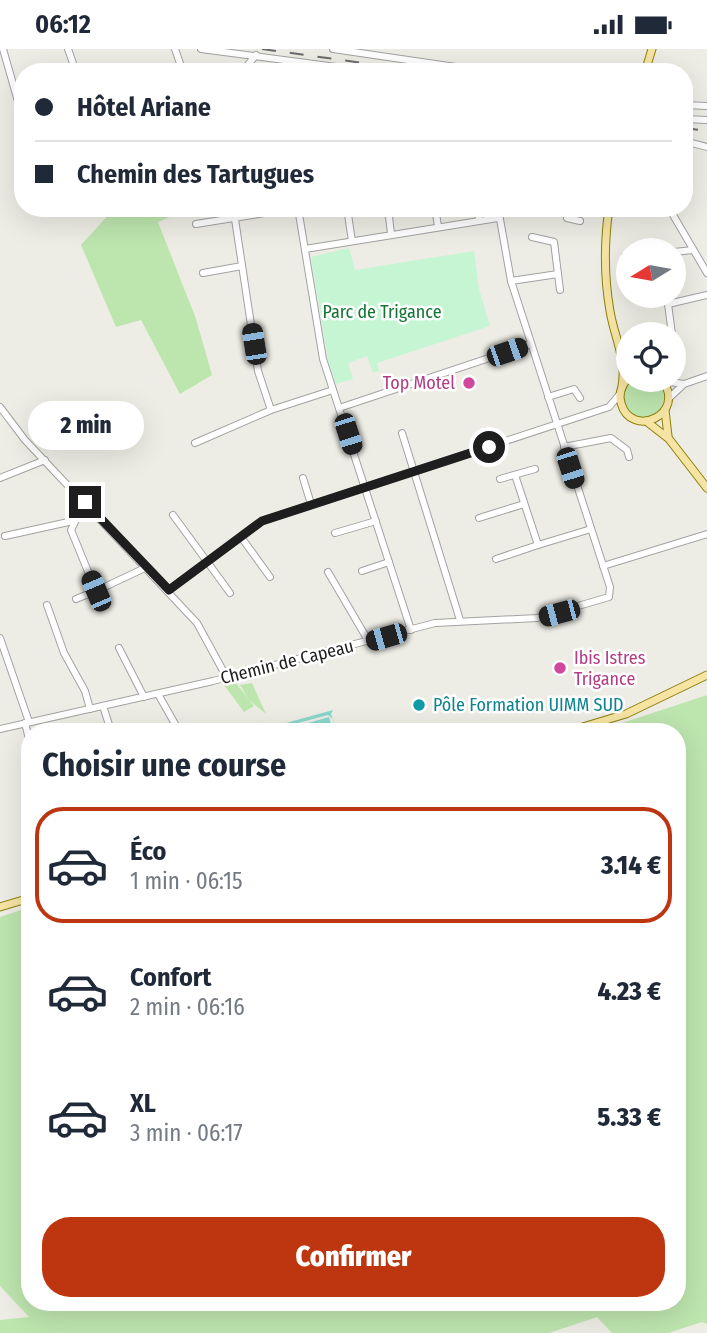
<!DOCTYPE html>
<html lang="fr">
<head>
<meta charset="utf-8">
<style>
  :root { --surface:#fff; --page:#f6f6f7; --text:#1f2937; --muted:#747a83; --line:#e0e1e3; --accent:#bd360f }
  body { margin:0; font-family:"Fira Sans Condensed",sans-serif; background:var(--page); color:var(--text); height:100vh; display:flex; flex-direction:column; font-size:26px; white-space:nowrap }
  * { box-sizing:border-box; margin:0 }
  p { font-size:23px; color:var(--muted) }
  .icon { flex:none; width:38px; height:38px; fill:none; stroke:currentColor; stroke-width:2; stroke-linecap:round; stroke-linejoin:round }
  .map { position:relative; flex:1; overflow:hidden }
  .panel { position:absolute; left:21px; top:674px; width:665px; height:588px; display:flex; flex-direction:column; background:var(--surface); border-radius:28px; box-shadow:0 7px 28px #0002 }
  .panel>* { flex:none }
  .hud { position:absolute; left:14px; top:14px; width:679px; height:154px; border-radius:28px; box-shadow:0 7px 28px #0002; display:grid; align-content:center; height:154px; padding:0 21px; background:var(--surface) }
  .needle { width:46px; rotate:259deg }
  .fabs { position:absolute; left:616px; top:189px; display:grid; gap:14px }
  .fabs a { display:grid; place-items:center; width:70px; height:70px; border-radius:50%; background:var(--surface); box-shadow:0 7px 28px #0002; font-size:35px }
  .end { position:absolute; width:32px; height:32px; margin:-16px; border:9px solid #1e1e1e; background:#fff; box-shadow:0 0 0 4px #fff }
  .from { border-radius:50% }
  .bubble { position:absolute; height:49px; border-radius:24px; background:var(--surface); box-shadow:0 7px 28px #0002; font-size:23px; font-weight:800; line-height:49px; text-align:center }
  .car { position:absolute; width:21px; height:42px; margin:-21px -10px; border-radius:9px; box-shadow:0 0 5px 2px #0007; background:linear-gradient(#222 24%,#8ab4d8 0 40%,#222 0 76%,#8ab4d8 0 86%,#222 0) }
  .hud b { display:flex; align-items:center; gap:24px; height:66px; font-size:26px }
  .hud b+b { border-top:2px solid var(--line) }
  .hud i { width:18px; height:18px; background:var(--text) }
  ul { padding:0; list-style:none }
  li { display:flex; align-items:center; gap:21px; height:116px; margin:0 14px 10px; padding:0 7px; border:4px solid transparent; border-radius:28px }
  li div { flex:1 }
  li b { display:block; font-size:26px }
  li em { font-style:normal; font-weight:800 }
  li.active { border-color:var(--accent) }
  li>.icon { width:63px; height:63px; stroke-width:1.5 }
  h2 { padding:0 21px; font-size:32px; line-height:84px }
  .primary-button { display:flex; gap:14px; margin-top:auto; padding:14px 21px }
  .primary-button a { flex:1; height:80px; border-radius:28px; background:var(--accent); color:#fff; font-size:28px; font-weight:800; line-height:80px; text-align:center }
  .status { display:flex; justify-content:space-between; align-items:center; height:49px; padding:0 35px; background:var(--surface); direction:ltr }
  .status svg { height:19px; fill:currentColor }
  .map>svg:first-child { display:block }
</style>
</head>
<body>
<div class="status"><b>06:12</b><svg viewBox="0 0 49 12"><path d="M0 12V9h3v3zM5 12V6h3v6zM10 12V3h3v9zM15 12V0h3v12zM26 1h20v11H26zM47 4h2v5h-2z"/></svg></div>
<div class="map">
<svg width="707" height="1284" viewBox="0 0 707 1284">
  <rect width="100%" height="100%" fill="#eeede5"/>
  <g fill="#bde5ae">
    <path d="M119 159H190L158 173 196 270 212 326 180 345 141 271 116 278 81 196 112 162Z"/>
    <circle cx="644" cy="348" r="20"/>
    <path d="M236 634 254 657 244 663 224 636Z"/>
    <path d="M252 634 266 665 249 651 240 636Z"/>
    <path d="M707 646V1275L702 1273 668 1284H612L597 1268 549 1284H0V1271L29 1268 0 1237V868L30 858V1253H677V682H598Z"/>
  </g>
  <path fill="#c5f5d3" d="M349 199 355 221 474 202 479 240 490 277 377 314 379 322 373 324 367 307 348 314 353 330 336 335 328 311 311 208Z"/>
  <g fill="#88d7cb">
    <path d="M333 661 331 665 337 682 333 670 328 666 294 675 292 682 289 681 290 676 287 677 286 674Z"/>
    <path d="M329 668 333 682H295L294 678Z"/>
  </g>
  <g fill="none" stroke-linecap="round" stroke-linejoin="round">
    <defs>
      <g id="minor">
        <path d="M3 0 23 70"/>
        <path d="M68 0 76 23"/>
        <path d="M175 0 183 23"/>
        <path d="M201 0 374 23"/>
        <path d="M333 0 490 23"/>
        <path d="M276 20V23"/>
        <path d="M122 23 132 20"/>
        <path d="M242 23 256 6"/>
        <path d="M684 56 707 57"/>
        <path d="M684 70 707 71"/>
        <path d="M684 92 707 98"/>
        <path d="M298 159 323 310 411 581"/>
        <path d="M347 159 352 192"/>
        <path d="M388 159 391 185"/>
        <path d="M435 159 438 177"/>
        <path d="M478 159 479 171"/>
        <path d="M567 159V169L580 172"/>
        <path d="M669 159 707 224"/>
        <path d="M641 162 642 159"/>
        <path d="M235 170 258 322 271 361"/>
        <path d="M196 175 297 159"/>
        <path d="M532 188 554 193 560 241"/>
        <path d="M305 200 498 169"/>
        <path d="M674 203 693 201"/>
        <path d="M625 207H628"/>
        <path d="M203 224 242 217"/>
        <path d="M511 232 558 225"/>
        <path d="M672 285 668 255 707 246"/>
        <path d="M663 332 684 335 669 349"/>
        <path d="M684 335 707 327"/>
        <path d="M548 348 574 340 580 349"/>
        <path d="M0 358 25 391 197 574 227 629"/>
        <path d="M339 359 531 295"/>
        <path d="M402 384 460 571"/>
        <path d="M195 394 271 361 333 341"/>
        <path d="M564 398 611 389 627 401 629 408"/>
        <path d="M515 426 538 496 591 480"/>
        <path d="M0 429 45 411"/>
        <path d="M303 429 311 455"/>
        <path d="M500 430 535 420"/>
        <path d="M85 453 71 481 96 542 147 518"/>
        <path d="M173 466 230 544"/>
        <path d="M479 469 524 455"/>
        <path d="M335 484 376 472"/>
        <path d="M5 487 73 472"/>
        <path d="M241 488 270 528"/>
        <path d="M496 510 538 496"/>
        <path d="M603 517 707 485"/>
        <path d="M362 522 389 513"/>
        <path d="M328 523 369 593"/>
        <path d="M169 541 262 472 609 358 619 346"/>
        <path d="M76 550 96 542"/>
        <path d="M47 556 64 604 85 642 90 660"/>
        <path d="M0 589 29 673"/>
        <path d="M119 599 144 648"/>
        <path d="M158 645 179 682"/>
        <path d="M103 657 111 682"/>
        <path d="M25 674 30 694"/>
        <path d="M0 680 213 632 435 574 537 569 609 548 610 538 511 232 498 159"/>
        <path d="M250 682 258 678"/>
      </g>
      <g id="major">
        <path d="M645 23 652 0"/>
        <path d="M609 159C604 194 604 228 610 262 614 287 627 311 622 337"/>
        <path d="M628 329C622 336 618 344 621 354 631 391 688 365 662 331"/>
        <path d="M665 361 668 387"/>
        <path d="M646 372 669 390 707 439"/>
        <path d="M569 682 626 665 707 626"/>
        <path d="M0 858 30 849"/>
      </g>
    </defs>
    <use href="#minor" stroke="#a2a2a2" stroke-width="8"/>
    <use href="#major" stroke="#8d7f0b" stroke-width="9"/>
    <use href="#minor" stroke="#fff" stroke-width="6"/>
    <use href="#major" stroke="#f5e4a3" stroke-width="7"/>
    <g stroke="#6c6c6c" stroke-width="2" stroke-dasharray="14 14" stroke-linecap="butt">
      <path d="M262 0 428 23"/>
      <path d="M420 18 448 23"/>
      <path d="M684 79 707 82"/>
    </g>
  </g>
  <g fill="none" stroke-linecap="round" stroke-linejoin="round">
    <path stroke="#1e1e1e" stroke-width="9" d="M85 453 169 541 262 472 489 398"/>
  </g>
  <g fill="#d1479c" stroke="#fff" stroke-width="2.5">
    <circle cx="469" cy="334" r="7"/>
    <circle cx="560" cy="619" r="7"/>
  </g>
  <circle fill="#0f9aa8" stroke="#fff" stroke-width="2.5" cx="419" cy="656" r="7"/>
  <g text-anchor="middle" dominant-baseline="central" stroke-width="5" stroke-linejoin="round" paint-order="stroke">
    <g font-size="18" fill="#147431" stroke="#fff">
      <text x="382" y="263">Parc de Trigance</text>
    </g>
    <g font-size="18" fill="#b23c85" stroke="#fff" text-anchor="end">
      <text x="455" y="334">Top Motel</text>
      <text x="574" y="609" text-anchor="start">Ibis Istres<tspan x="574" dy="21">Trigance</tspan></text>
    </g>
    <g font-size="18" fill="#1e1e1e" stroke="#fff">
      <text transform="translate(287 613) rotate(-14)">Chemin de Capeau</text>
    </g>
    <g font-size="18" fill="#0d838f" stroke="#fff" text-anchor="start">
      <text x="433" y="656">Pôle Formation UIMM SUD</text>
    </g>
  </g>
</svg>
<div class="fabs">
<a><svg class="needle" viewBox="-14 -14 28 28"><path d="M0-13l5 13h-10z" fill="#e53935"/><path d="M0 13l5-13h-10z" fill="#747a83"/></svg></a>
<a><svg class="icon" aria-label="locate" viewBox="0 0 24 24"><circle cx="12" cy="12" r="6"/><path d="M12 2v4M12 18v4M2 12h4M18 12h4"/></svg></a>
</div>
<i class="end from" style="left:489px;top:398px"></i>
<i class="end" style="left:85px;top:453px"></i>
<div class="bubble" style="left:28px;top:352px;width:116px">2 min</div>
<i class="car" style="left:254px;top:295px;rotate:351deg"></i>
<i class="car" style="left:507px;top:303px;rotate:71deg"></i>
<i class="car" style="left:348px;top:385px;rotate:162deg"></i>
<i class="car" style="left:570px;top:419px;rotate:162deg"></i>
<i class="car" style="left:96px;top:542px;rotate:337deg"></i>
<i class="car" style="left:559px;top:564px;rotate:255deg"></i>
<i class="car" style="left:386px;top:588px;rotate:254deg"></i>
<div class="hud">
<b><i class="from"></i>Hôtel Ariane</b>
<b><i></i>Chemin des Tartugues</b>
</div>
<section class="panel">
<h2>Choisir une course</h2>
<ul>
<li class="active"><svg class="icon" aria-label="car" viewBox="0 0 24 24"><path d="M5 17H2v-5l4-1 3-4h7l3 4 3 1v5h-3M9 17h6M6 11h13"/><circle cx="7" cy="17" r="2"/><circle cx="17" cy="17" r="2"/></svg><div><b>Éco</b><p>1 min · 06:15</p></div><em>3.14 €</em></li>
<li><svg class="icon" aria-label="car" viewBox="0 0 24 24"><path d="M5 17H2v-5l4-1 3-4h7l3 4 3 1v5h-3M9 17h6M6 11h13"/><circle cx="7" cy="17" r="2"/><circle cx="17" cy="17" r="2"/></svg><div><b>Confort</b><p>2 min · 06:16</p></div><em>4.23 €</em></li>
<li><svg class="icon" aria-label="car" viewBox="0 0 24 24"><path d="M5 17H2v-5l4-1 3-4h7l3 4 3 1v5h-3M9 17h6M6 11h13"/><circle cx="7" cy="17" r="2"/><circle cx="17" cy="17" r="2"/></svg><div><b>XL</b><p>3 min · 06:17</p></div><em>5.33 €</em></li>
</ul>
<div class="primary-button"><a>Confirmer</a></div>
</section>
</div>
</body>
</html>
